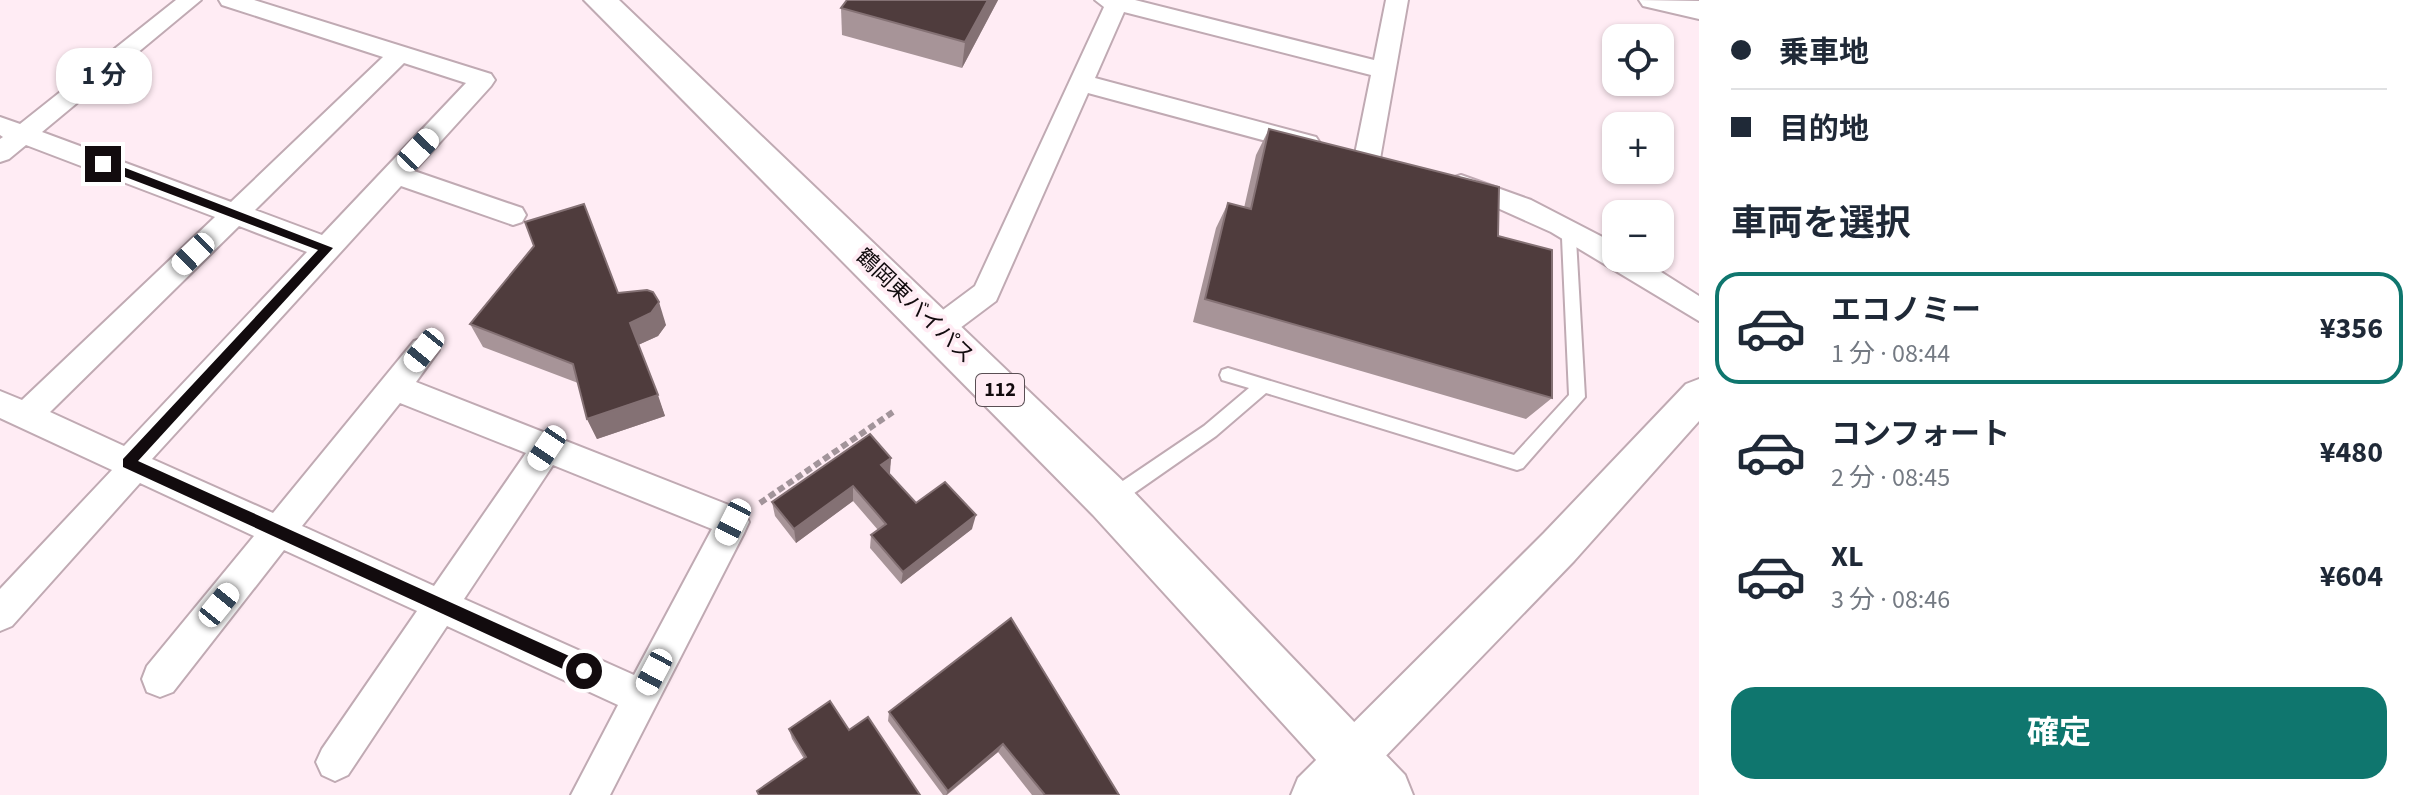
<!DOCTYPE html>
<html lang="ja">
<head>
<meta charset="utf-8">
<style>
  :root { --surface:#fff; --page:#f6f6f7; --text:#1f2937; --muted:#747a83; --line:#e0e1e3; --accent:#0f766e }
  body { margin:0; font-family:"Source Sans 3","Noto Sans JP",sans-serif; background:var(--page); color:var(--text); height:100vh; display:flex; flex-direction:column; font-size:30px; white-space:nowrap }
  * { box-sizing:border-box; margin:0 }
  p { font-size:26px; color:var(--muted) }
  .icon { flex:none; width:44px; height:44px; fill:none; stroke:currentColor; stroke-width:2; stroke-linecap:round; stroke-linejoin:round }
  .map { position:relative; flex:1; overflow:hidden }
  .panel { display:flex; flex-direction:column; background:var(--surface); width:720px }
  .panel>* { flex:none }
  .hud { display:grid; align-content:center; height:176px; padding:0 32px; background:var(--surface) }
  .tools { position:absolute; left:1602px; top:24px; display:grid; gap:16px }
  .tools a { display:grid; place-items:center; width:72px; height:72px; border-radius:16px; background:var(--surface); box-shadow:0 2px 6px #0004; font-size:40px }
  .end { position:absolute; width:36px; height:36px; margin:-18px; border:10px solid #120b0e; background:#fff; box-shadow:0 0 0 4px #fff }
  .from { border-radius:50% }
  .bubble { position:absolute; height:56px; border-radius:24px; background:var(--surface); box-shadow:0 2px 6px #0004; font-size:26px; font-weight:700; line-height:56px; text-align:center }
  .car { position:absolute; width:24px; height:48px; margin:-24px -12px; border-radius:10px; box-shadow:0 0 6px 2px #0007; background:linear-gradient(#fff 24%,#345 0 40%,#fff 0 76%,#345 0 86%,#fff 0) }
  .hud b { display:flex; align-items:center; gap:28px; height:76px; font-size:30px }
  .hud b+b { border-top:2px solid var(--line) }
  .hud i { width:20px; height:20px; background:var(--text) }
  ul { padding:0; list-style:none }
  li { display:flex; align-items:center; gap:24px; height:112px; margin:0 16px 12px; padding:0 16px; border:4px solid transparent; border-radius:24px }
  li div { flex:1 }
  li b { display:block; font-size:30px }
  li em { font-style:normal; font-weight:700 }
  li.selected { border-color:var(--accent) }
  li>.icon { width:72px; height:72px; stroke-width:1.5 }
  h2 { padding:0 32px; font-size:36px; line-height:96px }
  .action { display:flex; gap:16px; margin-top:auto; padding:16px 32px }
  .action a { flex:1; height:92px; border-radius:24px; background:var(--accent); color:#fff; font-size:32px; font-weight:700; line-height:92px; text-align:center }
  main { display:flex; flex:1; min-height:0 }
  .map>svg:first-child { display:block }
</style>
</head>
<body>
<main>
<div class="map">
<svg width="1699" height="795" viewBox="0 0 1699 795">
  <rect width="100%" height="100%" fill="#ffecf4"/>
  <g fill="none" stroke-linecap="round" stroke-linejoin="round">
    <defs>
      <path id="service" d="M1575 226 1582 231 1576 239 1585 397 1523 468 1517 470 1266 393 1216 436 1117 505 1111 507 1105 505 1102 499 1105 493 1204 426 1249 388 1222 380 1220 375 1222 370 1228 368 1514 455 1569 395 1562 238 1570 227Z"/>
      <g id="minor">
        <path d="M176 0H201L42 132 231 202 383 57 222 5 219 0H254L491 74 495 80 491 86 414 171 522 208 526 215 522 222 513 225 401 186 152 459 273 513 414 341 424 338 434 341 439 350 416 382 744 511 749 522 744 533 610 795H571L618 705 447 626 348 775 335 781 322 775 316 762 322 749 417 611 284 550 173 692 160 697 147 692 142 679 147 666 254 536 140 483 12 626 0 631V589L112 470 0 418V391L22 400 215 217 26 145 9 159 0 162V139L3 137 0 135V117L20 124ZM404 63 466 83 322 235 255 210ZM239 226 307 252 124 446 50 412ZM400 403 526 453 434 586 302 526ZM553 465 712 529 634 675 464 599Z"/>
        <path d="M1095 0H1135L1374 60 1386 0H1408L1380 159 1376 166 1367 168 1358 166 1354 159 1371 75 1124 12 1095 78 1316 137 1320 143 1316 149 1307 152 1088 93 996 301 948 337 938 341 928 337 924 329 928 321 975 286 1104 7Z"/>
        <path d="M1461 175 1531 200 1616 244V258H1639L1699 296V321L1551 232 1493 206 1452 192 1448 185 1452 178Z"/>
      </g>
      <g id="tertiary">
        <path d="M1639 0 1699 1V19L1643 6Z"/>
        <path d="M1699 379V421L1574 561 1348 795H1291L1298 778 1544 533 1686 384Z"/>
      </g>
      <path id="trunk" d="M584 0H619L1127 485 1405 775 1413 795H1348L1093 515Z"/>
    </defs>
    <use href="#service" stroke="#c0aab3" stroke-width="4"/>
    <use href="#minor" stroke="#c0aab3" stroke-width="4"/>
    <use href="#tertiary" stroke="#c0aab3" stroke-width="4"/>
    <use href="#trunk" stroke="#c0aab3" stroke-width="4"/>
    <path stroke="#a2949a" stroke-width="6" stroke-dasharray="7 4" stroke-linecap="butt" d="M760 503 893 412"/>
    <use href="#service" fill="#fff" fill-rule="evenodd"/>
    <use href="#minor" fill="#fff" fill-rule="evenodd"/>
    <use href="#tertiary" fill="#fff" fill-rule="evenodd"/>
    <use href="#trunk" fill="#fff" fill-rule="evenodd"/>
  </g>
  <g fill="#a79498">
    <path d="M847 0H998L962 68 842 35 841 8Z"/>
    <path d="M1269 129 1498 236 1552 398 1526 419 1193 322 1216 228 1228 203 1244 208 1256 155Z"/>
    <path d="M618 293 666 325 658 336 638 345 665 416 597 439 587 419 578 383 483 347 470 324Z"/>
    <path d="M891 458 889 474 916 503 972 529 901 584 870 548 871 535 878 530 853 501 796 543 775 516 772 502Z"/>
    <path d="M1011 618 1119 795H1032L998 752 947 795H943L888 721 889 712Z"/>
    <path d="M789 729 849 730 804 759 792 739Z"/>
  </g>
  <g fill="#847174">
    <path d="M988 0H998L962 68 965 42Z"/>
    <path d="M659 302 666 325 658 336 638 345 630 323Z"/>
    <path d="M658 395 665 416 597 439 587 419Z"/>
    <path d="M891 458 890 473 880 480 881 465Z"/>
    <path d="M853 486V501L796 543 794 529Z"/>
    <path d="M976 515 972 529 901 584 903 572Z"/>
    <path d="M1003 744 998 752 946 795 948 791Z"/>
  </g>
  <g fill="#4f3c3d" stroke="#847174" stroke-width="2">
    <path d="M847 0H988L965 42 841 8Z"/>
    <path d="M1269 129 1499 187 1498 236 1552 250V398L1205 299 1228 203 1251 209Z"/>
    <path d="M584 204 618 293 647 290 653 292 659 302 651 313 630 323 658 395 587 419 573 364 470 324 534 246 525 222Z"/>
    <path d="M870 434 891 458 881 465 916 503 945 482 976 515 903 572 871 535 886 524 853 486 794 529 772 502Z"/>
    <path d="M1011 618 1119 795H1045L1003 744 948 791 889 712Z"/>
    <path d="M830 701 849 730 868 717 920 795H759L757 791 806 757 789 729Z"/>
  </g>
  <path fill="#120b0e" d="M99 161H107L333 248 138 461 589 665V676H578L123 467V459L318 250 99 167Z"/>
  <g text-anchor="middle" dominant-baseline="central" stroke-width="8" stroke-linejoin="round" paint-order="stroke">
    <rect fill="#ffecf4" stroke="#594e53" stroke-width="2" x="976" y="374" width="48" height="32" rx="6"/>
    <g font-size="20" font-weight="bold" fill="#120b0e">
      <text x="1000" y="390">112</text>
    </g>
    <g font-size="22" fill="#120b0e" stroke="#ffecf4">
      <text transform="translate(915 306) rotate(44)">鶴岡東バイパス</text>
    </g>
  </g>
</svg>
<div class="tools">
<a><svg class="icon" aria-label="locate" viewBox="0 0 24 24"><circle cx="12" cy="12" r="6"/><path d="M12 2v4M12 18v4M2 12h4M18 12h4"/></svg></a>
<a>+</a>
<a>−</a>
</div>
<i class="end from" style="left:584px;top:671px"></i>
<i class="end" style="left:103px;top:164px"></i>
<div class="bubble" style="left:56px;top:48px;width:96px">1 分</div>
<i class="car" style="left:418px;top:150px;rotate:43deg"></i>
<i class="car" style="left:193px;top:254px;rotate:226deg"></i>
<i class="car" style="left:424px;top:350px;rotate:219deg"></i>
<i class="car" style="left:547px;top:448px;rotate:214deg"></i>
<i class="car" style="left:733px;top:522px;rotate:207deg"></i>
<i class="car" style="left:219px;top:605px;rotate:39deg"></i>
<i class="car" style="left:654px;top:672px;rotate:208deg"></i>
</div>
<section class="panel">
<div class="hud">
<b><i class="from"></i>乗車地</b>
<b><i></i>目的地</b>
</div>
<h2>車両を選択</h2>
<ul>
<li class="selected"><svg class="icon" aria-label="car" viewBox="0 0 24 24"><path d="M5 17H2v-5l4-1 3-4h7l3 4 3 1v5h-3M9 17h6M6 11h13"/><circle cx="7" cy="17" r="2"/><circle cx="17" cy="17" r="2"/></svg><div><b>エコノミー</b><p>1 分 · 08:44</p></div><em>¥356</em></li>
<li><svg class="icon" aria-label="car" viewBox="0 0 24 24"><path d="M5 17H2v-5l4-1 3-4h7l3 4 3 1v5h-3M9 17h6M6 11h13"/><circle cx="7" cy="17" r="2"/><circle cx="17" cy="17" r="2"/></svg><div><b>コンフォート</b><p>2 分 · 08:45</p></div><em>¥480</em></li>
<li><svg class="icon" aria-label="car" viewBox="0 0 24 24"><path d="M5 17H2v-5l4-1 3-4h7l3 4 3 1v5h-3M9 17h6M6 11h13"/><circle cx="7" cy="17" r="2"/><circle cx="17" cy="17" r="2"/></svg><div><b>XL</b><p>3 分 · 08:46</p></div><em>¥604</em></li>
</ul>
<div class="action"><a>確定</a></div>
</section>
</main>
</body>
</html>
